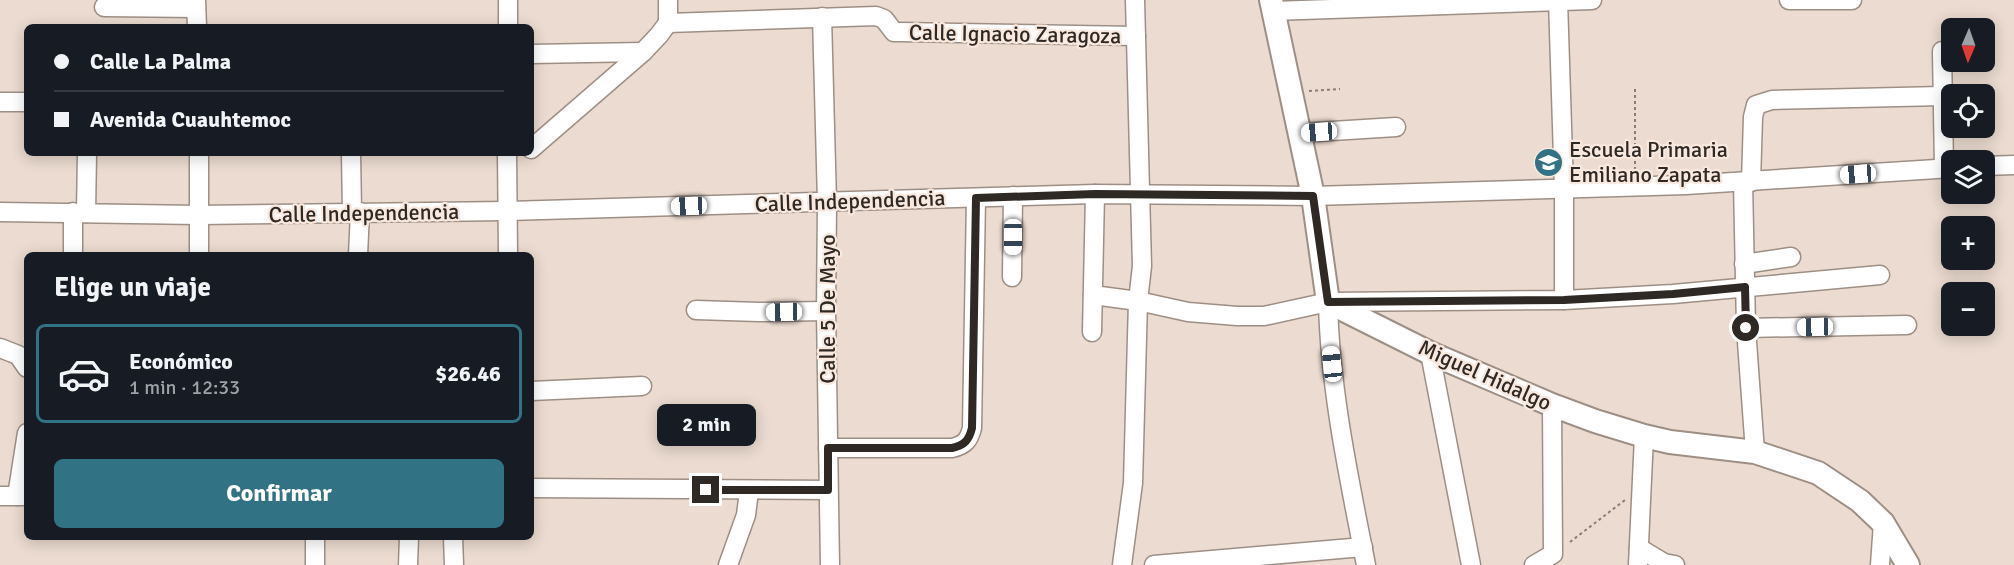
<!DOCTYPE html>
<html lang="es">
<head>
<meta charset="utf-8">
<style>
  :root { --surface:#171b24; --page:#20242c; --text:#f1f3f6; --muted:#9ea1a6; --line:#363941; --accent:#317385 }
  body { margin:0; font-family:Signika,sans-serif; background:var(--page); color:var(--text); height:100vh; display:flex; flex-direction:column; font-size:22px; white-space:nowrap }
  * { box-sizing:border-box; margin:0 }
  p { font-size:20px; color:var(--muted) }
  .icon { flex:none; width:33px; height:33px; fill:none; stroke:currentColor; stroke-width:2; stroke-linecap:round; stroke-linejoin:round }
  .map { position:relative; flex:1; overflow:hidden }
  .sheet { position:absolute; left:24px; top:252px; width:510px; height:288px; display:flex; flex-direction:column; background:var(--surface); border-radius:9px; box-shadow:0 3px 15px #0003 }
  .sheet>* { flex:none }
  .guide { position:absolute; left:24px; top:24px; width:510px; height:132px; border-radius:9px; box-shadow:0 3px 15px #0003; display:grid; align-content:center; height:132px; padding:0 30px; background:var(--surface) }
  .needle { width:39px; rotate:182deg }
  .buttons { position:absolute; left:1941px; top:18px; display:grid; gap:12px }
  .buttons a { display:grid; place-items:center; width:54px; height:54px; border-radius:9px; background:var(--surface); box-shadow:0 3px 15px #0003; font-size:30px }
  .end { position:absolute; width:27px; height:27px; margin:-14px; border:8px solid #2f2925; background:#fff; box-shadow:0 0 0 3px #fff }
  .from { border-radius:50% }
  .bubble { position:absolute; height:42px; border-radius:9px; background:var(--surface); box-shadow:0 3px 15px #0003; font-size:20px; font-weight:700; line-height:42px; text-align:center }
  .car { position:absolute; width:18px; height:36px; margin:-18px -9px; border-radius:8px; box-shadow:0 0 4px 2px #0007; background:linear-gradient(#fff 24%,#345 0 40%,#fff 0 76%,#345 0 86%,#fff 0) }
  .guide b { display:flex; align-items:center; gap:21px; height:57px; font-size:22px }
  .guide b+b { border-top:2px solid var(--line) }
  .guide i { width:15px; height:15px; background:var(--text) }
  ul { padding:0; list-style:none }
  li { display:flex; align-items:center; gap:18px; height:99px; margin:0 12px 9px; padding:0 18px; border:3px solid transparent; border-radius:9px }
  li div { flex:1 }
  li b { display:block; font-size:22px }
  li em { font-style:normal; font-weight:700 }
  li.selected { border-color:var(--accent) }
  li>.icon { width:54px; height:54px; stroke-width:1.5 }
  h2 { padding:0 30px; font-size:27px; line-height:72px }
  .primary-button { display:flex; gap:12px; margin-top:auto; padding:12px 30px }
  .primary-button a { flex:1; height:69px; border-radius:9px; background:var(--accent); color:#fff; font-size:24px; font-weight:700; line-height:69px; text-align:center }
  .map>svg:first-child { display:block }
</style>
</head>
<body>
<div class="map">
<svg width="2014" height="565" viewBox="0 0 2014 565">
  <rect width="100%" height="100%" fill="#ebdbd0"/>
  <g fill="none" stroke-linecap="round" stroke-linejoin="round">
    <defs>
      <g id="minor">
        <path d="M196 0 197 27"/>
        <path d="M1558 0 1564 189V300"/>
        <path d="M1789 0H1852"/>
        <path d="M104 7 196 8"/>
        <path d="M1273 11 1592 0"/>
        <path d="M822 17 827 202 826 311 830 565"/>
        <path d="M668 23 876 16 884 19 894 32H900L1136 36"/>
        <path d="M668 23V0"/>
        <path d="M508 27V0"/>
        <path d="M1942 51 1944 168"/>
        <path d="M531 54 643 52"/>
        <path d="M0 102H27"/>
        <path d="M1300 133 1396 127"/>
        <path d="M531 149 643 52 659 35 668 23"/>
        <path d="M199 153V255"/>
        <path d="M351 153 352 212"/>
        <path d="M507 153 508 255"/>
        <path d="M1984 166 2014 165"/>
        <path d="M1743 182 1746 328 1755 452"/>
        <path d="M1751 182 1753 117 1756 105 1772 100 1942 96"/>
        <path d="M0 212 198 215 506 211 1095 194 1313 196 1686 185 1952 168"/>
        <path d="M86 213 87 153"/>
        <path d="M73 255V212"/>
        <path d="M358 255 360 212"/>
        <path d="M1744 264 1791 257"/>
        <path d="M1012 277 1013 196"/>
        <path d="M1093 295 1138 301 1188 312 1237 316H1264L1328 302 1564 300 1673 294 1880 275"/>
        <path d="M1328 302C1330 391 1349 478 1366 565"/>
        <path d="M696 310 759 312 826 311"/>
        <path d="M1746 328 1907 325"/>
        <path d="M1092 332 1095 194"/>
        <path d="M0 348 18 355 27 368"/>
        <path d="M1430 353 1471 565"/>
        <path d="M531 391 642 386"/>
        <path d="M828 448H952C965 445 969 440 972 428L976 198"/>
        <path d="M531 488 828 490"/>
        <path d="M0 496H27"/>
        <path d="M17 496 27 433"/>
        <path d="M315 537V565"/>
        <path d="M453 537 454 565"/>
        <path d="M1639 548 1664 563 1675 565"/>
        <path d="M408 565 409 537"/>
        <path d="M728 565 746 515 749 491"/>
        <path d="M1122 565 1133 483 1138 301 1142 266 1135 0"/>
        <path d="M1154 565 1363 547"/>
        <path d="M1534 565 1553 554 1552 405"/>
        <path d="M1638 565 1644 436"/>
        <path d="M1880 565 1883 523"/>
      </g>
      <path id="major" d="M1271 0 1313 196 1328 302 1430 353 1552 405 1595 421 1644 436 1670 442 1755 452 1818 473 1860 501 1883 523 1908 565"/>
    </defs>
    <use href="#minor" stroke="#9e8f85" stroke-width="21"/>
    <use href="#major" stroke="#9e8f85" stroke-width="26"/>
    <g stroke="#897e77" stroke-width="2" stroke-dasharray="3 3" stroke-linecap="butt">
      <path d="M1309 91 1340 89"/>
      <path d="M1635 170V86"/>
      <path d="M1570 542 1625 500"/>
    </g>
    <use href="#minor" stroke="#fff" stroke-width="18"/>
    <use href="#major" stroke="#fff" stroke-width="22"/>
  </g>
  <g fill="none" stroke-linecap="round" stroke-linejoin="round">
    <path stroke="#2f2925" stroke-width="8" d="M706 490H828V448H952C965 445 969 440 972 428L976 198 1095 194 1313 196 1328 302 1564 300 1673 294 1745 287 1746 328"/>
  </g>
  <defs>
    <symbol id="school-disc" viewBox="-11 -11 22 22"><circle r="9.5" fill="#317385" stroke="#f9e8dd"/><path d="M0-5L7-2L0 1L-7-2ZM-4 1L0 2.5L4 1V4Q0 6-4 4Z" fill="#fff"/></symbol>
  </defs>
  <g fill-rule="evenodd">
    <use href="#school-disc" x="1532" y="146" width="33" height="33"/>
  </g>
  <g text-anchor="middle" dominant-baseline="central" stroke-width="4.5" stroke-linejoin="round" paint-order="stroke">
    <g font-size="22" fill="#2f2925" stroke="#f9e8dd">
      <text transform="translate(1015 34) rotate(1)">Calle Ignacio Zaragoza</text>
      <text transform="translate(850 201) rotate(-2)">Calle Independencia</text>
      <text transform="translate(364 213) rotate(-1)">Calle Independencia</text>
      <text transform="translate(827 309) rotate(-90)">Calle 5 De Mayo</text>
      <text transform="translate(1485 375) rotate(24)">Miguel Hidalgo</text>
    </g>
    <g font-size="22" fill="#2f2925" stroke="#f9e8dd" text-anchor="start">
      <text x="1569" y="149">Escuela Primaria<tspan x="1569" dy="25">Emiliano Zapata</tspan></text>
    </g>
  </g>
</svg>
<div class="buttons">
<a><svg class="needle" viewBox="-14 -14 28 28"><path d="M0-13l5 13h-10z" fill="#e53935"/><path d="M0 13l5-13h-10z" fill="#9ea1a6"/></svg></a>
<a><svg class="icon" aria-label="locate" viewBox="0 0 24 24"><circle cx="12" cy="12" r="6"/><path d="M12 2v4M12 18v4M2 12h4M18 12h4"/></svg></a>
<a><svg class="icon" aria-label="layers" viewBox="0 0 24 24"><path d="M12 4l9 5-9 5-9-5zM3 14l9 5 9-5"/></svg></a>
<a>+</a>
<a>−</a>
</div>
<i class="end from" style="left:1746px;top:328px"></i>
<i class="end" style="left:706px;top:490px"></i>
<div class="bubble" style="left:657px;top:404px;width:99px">2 min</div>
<i class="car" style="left:1319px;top:132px;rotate:266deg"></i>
<i class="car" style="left:1858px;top:174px;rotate:266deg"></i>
<i class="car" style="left:689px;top:206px;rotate:268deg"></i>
<i class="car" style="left:1013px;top:237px;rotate:180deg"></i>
<i class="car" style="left:784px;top:312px;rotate:269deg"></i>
<i class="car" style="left:1815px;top:327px;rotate:269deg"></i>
<i class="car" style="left:1332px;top:364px;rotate:354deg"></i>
<div class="guide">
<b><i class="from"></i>Calle La Palma</b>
<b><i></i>Avenida Cuauhtemoc</b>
</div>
<section class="sheet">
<h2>Elige un viaje</h2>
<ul>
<li class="selected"><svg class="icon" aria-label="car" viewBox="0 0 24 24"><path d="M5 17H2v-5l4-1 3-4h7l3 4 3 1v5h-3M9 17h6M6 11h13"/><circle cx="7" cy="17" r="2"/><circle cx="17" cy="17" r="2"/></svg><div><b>Económico</b><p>1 min · 12:33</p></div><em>$26.46</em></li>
</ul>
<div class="primary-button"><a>Confirmar</a></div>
</section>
</div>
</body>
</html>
